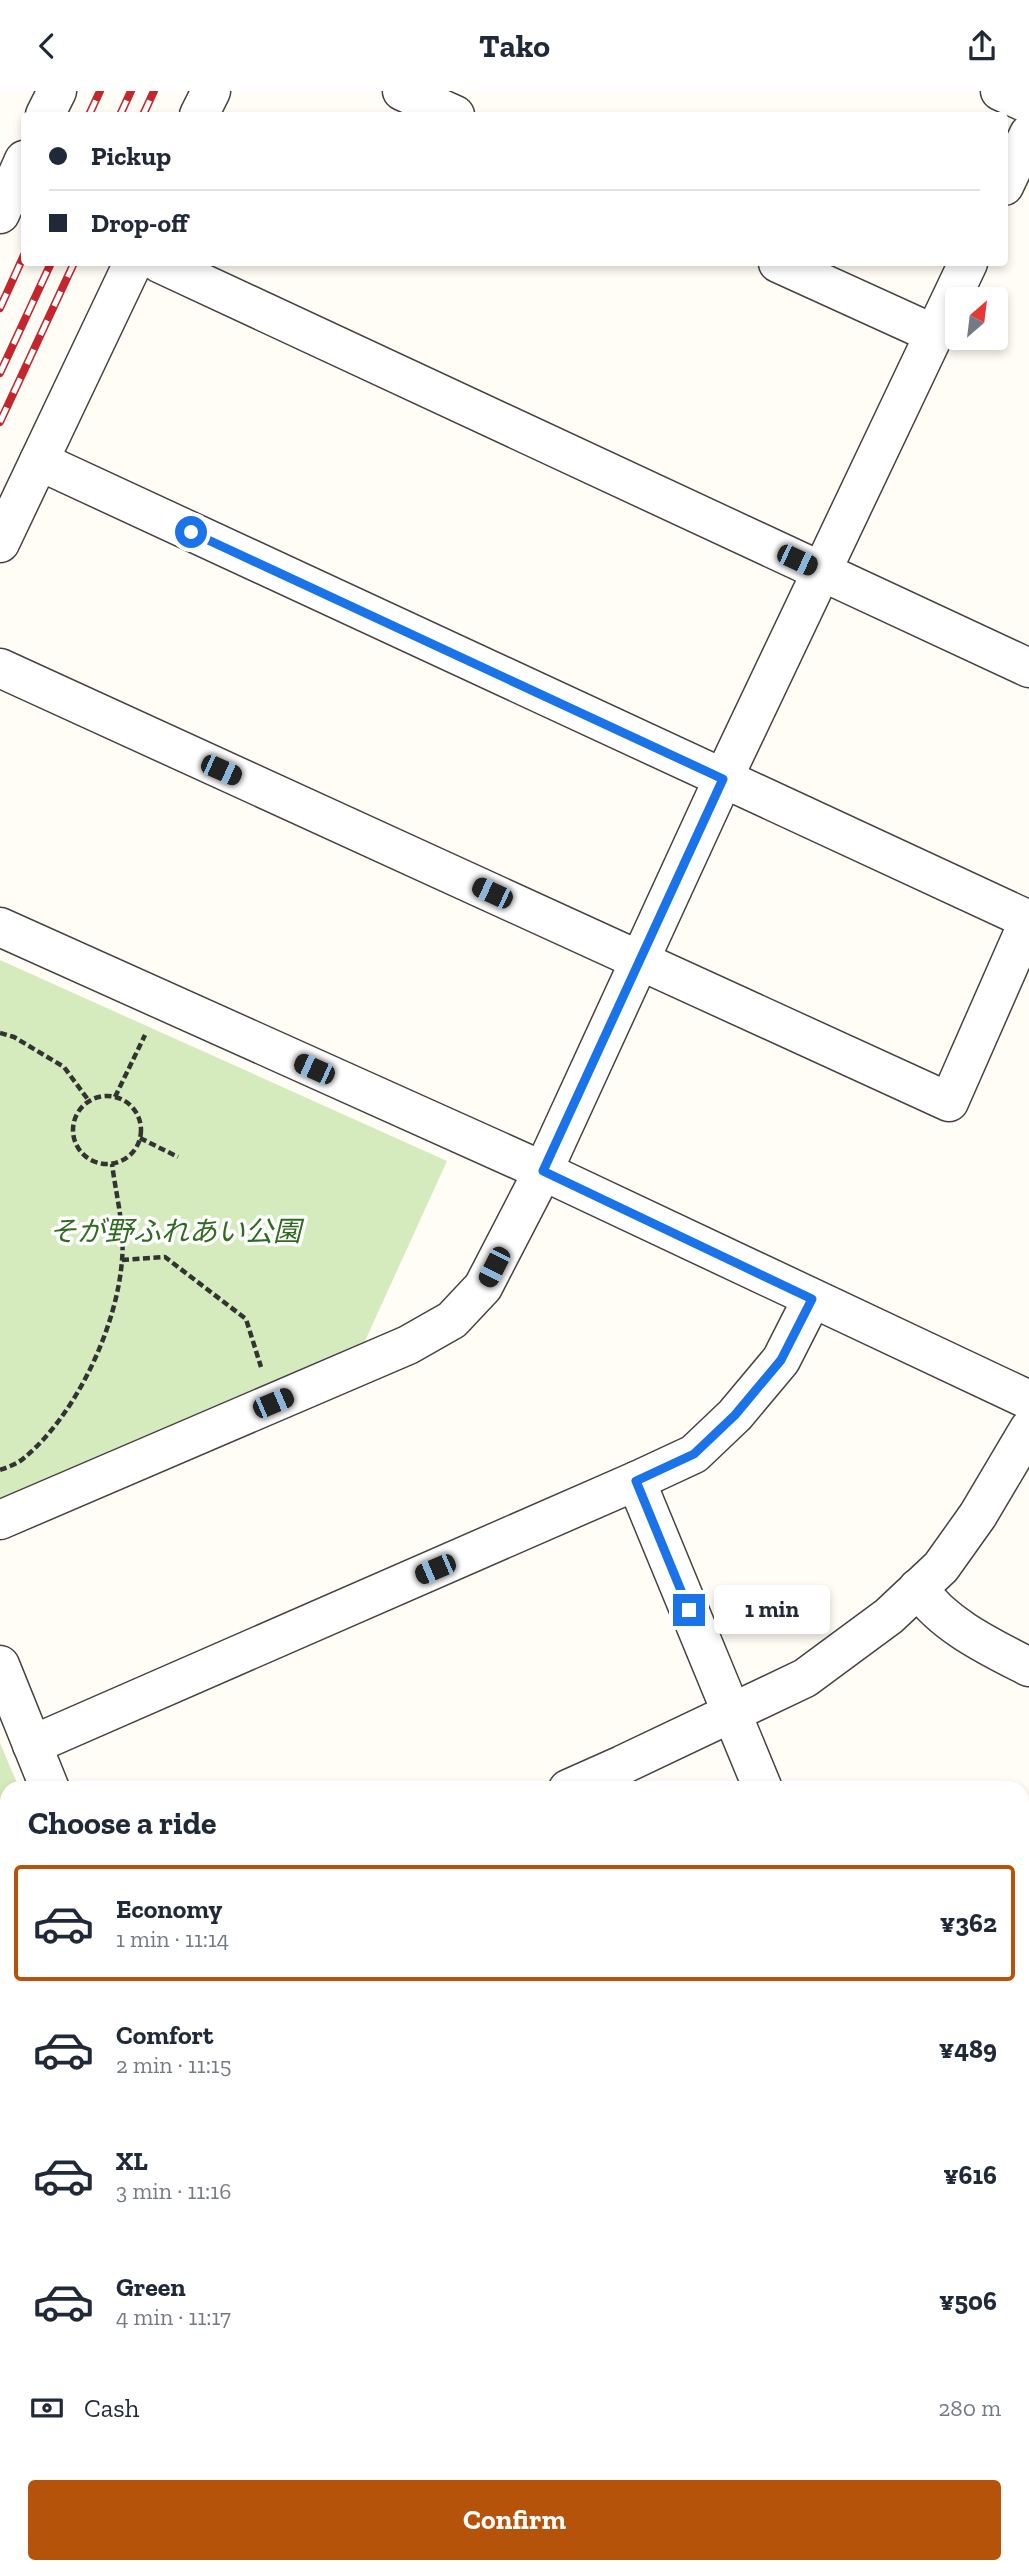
<!DOCTYPE html>
<html lang="en">
<head>
<meta charset="utf-8">
<style>
  :root { --surface:#fff; --page:#f2f2f3; --text:#1f2937; --muted:#747a83; --line:#e0e1e3; --accent:#b45309 }
  body { margin:0; font-family:"Zilla Slab","Noto Sans JP",serif; background:var(--page); color:var(--text); height:100vh; display:flex; flex-direction:column; font-size:26px; white-space:nowrap }
  * { box-sizing:border-box; margin:0 }
  p { font-size:23px; color:var(--muted) }
  .icon { flex:none; width:38px; height:38px; fill:none; stroke:currentColor; stroke-width:2; stroke-linecap:round; stroke-linejoin:round }
  .map { position:relative; flex:1; overflow:hidden }
  .details { position:absolute; left:0px; top:1690px; width:1029px; height:793px; display:flex; flex-direction:column; background:var(--surface); border-radius:21px 21px 0 0; box-shadow:0 4px 10px #0003 }
  .details>* { flex:none }
  .hud { position:absolute; left:21px; top:21px; width:987px; height:154px; border-radius:7px; box-shadow:0 4px 10px #0003; display:grid; align-content:center; height:154px; padding:0 28px; background:var(--surface) }
  .needle { width:46px; rotate:28deg }
  .buttons { position:absolute; left:945px; top:196px; display:grid; gap:14px }
  .buttons a { display:grid; place-items:center; width:63px; height:63px; border-radius:7px; background:var(--surface); box-shadow:0 4px 10px #0003; font-size:35px }
  .end { position:absolute; width:32px; height:32px; margin:-16px; border:9px solid #1a73e8; background:#fff; box-shadow:0 0 0 4px #fff }
  .from { border-radius:50% }
  .bubble { position:absolute; height:49px; border-radius:7px; background:var(--surface); box-shadow:0 4px 10px #0003; font-size:23px; font-weight:800; line-height:49px; text-align:center }
  .car { position:absolute; width:21px; height:42px; margin:-21px -10px; border-radius:9px; box-shadow:0 0 5px 2px #0007; background:linear-gradient(#222 24%,#8ab4d8 0 40%,#222 0 76%,#8ab4d8 0 86%,#222 0) }
  .hud b { display:flex; align-items:center; gap:24px; height:66px; font-size:26px }
  .hud b+b { border-top:2px solid var(--line) }
  .hud i { width:18px; height:18px; background:var(--text) }
  ul { padding:0; list-style:none }
  li { display:flex; align-items:center; gap:21px; height:116px; margin:0 14px 10px; padding:0 14px; border:4px solid transparent; border-radius:7px }
  li div { flex:1 }
  li b { display:block; font-size:26px }
  li em { font-style:normal; font-weight:800 }
  li.active { border-color:var(--accent) }
  li>.icon { width:63px; height:63px; stroke-width:1.5 }
  h2 { padding:0 28px; font-size:32px; line-height:84px }
  .pay { display:flex; align-items:center; gap:18px; height:77px; padding:0 28px; font-size:26px }
  .pay p { margin-inline-start:auto }
  .primary-button { display:flex; gap:14px; margin-top:auto; padding:14px 28px }
  .primary-button a { flex:1; height:80px; border-radius:7px; background:var(--accent); color:#fff; font-size:28px; font-weight:800; line-height:80px; text-align:center }
  header { display:flex; justify-content:space-between; align-items:center; height:91px; padding:0 28px; background:var(--surface); font-size:32px; font-weight:800 }
  .map>svg:first-child { display:block }
</style>
</head>
<body>
<header><svg class="icon" aria-label="back" viewBox="0 0 24 24"><path d="M15 5l-7 7 7 7"/></svg>Tako<svg class="icon" aria-label="share" viewBox="0 0 24 24"><path d="M12 15V3M7 8l5-5 5 5M5 13v7h14v-7"/></svg></header>
<div class="map">
<svg width="1029" height="2482" viewBox="0 0 1029 2482">
  <rect width="100%" height="100%" fill="#fffdf5"/>
  <g fill="#d5ebbd">
    <path d="M0 869 447 1070 365 1250 0 1407Z"/>
    <path d="M0 1652 19 1697 7 1698V1903L0 1906Z"/>
    <path d="M7 1977V2087L0 2081V1981Z"/>
  </g>
  <g fill="none" stroke-linecap="round" stroke-linejoin="round">
    <g stroke="#dbdad3" stroke-width="38" stroke-dasharray="38 19" stroke-linecap="butt">
      <path d="M0 1899 7 1906"/>
      <path d="M0 1984 7 1991"/>
    </g>
    <defs>
      <g id="minor">
        <path d="M402 0 455 24"/>
        <path d="M1000 0 1029 13"/>
        <path d="M45 24 57 0"/>
        <path d="M199 24 211 0"/>
        <path d="M1004 95 1029 43"/>
        <path d="M0 123 24 69"/>
        <path d="M159 172 1029 577"/>
        <path d="M778 172 934 243"/>
        <path d="M39 370 1029 829"/>
        <path d="M0 452 133 172"/>
        <path d="M0 577 949 1011 1029 829"/>
        <path d="M0 836 543 1080"/>
        <path d="M636 1390 763 1698"/>
        <path d="M0 1429 408 1254 452 1229 483 1196 543 1080 723 688 968 172"/>
        <path d="M918 1497C943 1534 990 1556 1029 1576"/>
        <path d="M0 1574 50 1698"/>
        <path d="M32 1654 636 1390 694 1363 735 1324 781 1269 812 1208"/>
        <path d="M1022 1847 1029 1849"/>
        <path d="M1022 2093 1029 2094"/>
        <path d="M0 2096 7 2103"/>
        <path d="M0 2217 7 2214"/>
        <path d="M1022 2306 1029 2303"/>
        <path d="M0 2458 7 2456"/>
        <path d="M59 2476 69 2482"/>
        <path d="M409 2476 415 2482"/>
        <path d="M716 2476 722 2482"/>
      </g>
      <g id="tertiary">
        <path d="M543 1080 1029 1309"/>
        <path d="M568 1698 622 1674 805 1587 889 1525 941 1476 978 1424 1029 1338"/>
        <path d="M0 1946 7 1942"/>
        <path d="M509 2476 515 2482"/>
        <path d="M591 2476 597 2482"/>
      </g>
    </defs>
    <use href="#minor" stroke="#444" stroke-width="41"/>
    <use href="#tertiary" stroke="#444" stroke-width="41"/>
    <g stroke="#333" stroke-width="4.5" stroke-dasharray="7 3.5" stroke-linecap="butt">
      <path d="M0 942 14 946 64 976 89 1010"/>
      <circle cx="107" cy="1039" r="34"/>
      <path d="M115 1006 145 944"/>
      <path d="M140 1047 178 1066"/>
      <path d="M122 1169 165 1166 246 1228 261 1276"/>
      <path d="M0 1379C8 1376 17 1373 24 1367 76 1324 117 1236 122 1169 125 1137 116 1104 112 1073"/>
    </g>
    <use href="#minor" stroke="#fff" stroke-width="38"/>
    <use href="#tertiary" stroke="#fff" stroke-width="38"/>
    <defs>
      <g id="rail">
        <path d="M89 24 100 0"/>
        <path d="M120 24 131 0"/>
        <path d="M143 24 154 0"/>
        <path d="M0 217 24 164"/>
        <path d="M0 282 51 172"/>
        <path d="M0 331 74 172"/>
      </g>
    </defs>
    <use href="#rail" stroke="#c4262e" stroke-width="8"/>
    <use href="#rail" stroke="#fff" stroke-width="5" stroke-dasharray="16" stroke-linecap="butt"/>
  </g>
  <g fill="none" stroke-linecap="round" stroke-linejoin="round">
    <path stroke="#1a73e8" stroke-width="9" d="M191 441 723 688 543 1080 812 1208 781 1269 735 1324 694 1363 636 1390 689 1519"/>
  </g>
  <g text-anchor="middle" dominant-baseline="central" stroke-width="7" stroke-linejoin="round" paint-order="stroke">
    <g font-size="28" font-style="italic" fill="#2f6b1f" stroke="#fff">
      <text x="175" y="1140">そが野ふれあい公園</text>
    </g>
  </g>
</svg>
<div class="buttons">
<a><svg class="needle" viewBox="-14 -14 28 28"><path d="M0-13l5 13h-10z" fill="#e53935"/><path d="M0 13l5-13h-10z" fill="#747a83"/></svg></a>
</div>
<i class="end from" style="left:191px;top:441px"></i>
<i class="end" style="left:689px;top:1519px"></i>
<div class="bubble" style="left:714px;top:1494px;width:116px">1 min</div>
<i class="car" style="left:797px;top:469px;rotate:115deg"></i>
<i class="car" style="left:221px;top:679px;rotate:114deg"></i>
<i class="car" style="left:492px;top:802px;rotate:295deg"></i>
<i class="car" style="left:314px;top:978px;rotate:294deg"></i>
<i class="car" style="left:494px;top:1176px;rotate:207deg"></i>
<i class="car" style="left:273px;top:1312px;rotate:67deg"></i>
<i class="car" style="left:435px;top:1478px;rotate:247deg"></i>
<div class="hud">
<b><i class="from"></i>Pickup</b>
<b><i></i>Drop-off</b>
</div>
<section class="details">
<h2>Choose a ride</h2>
<ul>
<li class="active"><svg class="icon" aria-label="car" viewBox="0 0 24 24"><path d="M5 17H2v-5l4-1 3-4h7l3 4 3 1v5h-3M9 17h6M6 11h13"/><circle cx="7" cy="17" r="2"/><circle cx="17" cy="17" r="2"/></svg><div><b>Economy</b><p>1 min · 11:14</p></div><em>¥362</em></li>
<li><svg class="icon" aria-label="car" viewBox="0 0 24 24"><path d="M5 17H2v-5l4-1 3-4h7l3 4 3 1v5h-3M9 17h6M6 11h13"/><circle cx="7" cy="17" r="2"/><circle cx="17" cy="17" r="2"/></svg><div><b>Comfort</b><p>2 min · 11:15</p></div><em>¥489</em></li>
<li><svg class="icon" aria-label="car" viewBox="0 0 24 24"><path d="M5 17H2v-5l4-1 3-4h7l3 4 3 1v5h-3M9 17h6M6 11h13"/><circle cx="7" cy="17" r="2"/><circle cx="17" cy="17" r="2"/></svg><div><b>XL</b><p>3 min · 11:16</p></div><em>¥616</em></li>
<li><svg class="icon" aria-label="car" viewBox="0 0 24 24"><path d="M5 17H2v-5l4-1 3-4h7l3 4 3 1v5h-3M9 17h6M6 11h13"/><circle cx="7" cy="17" r="2"/><circle cx="17" cy="17" r="2"/></svg><div><b>Green</b><p>4 min · 11:17</p></div><em>¥506</em></li>
</ul>
<div class="pay"><svg class="icon" aria-label="cash" viewBox="0 0 24 24"><path d="M3 7h18v10H3z"/><circle cx="12" cy="12" r="2"/></svg>Cash<p>280 m</p></div>
<div class="primary-button"><a>Confirm</a></div>
</section>
</div>
</body>
</html>
